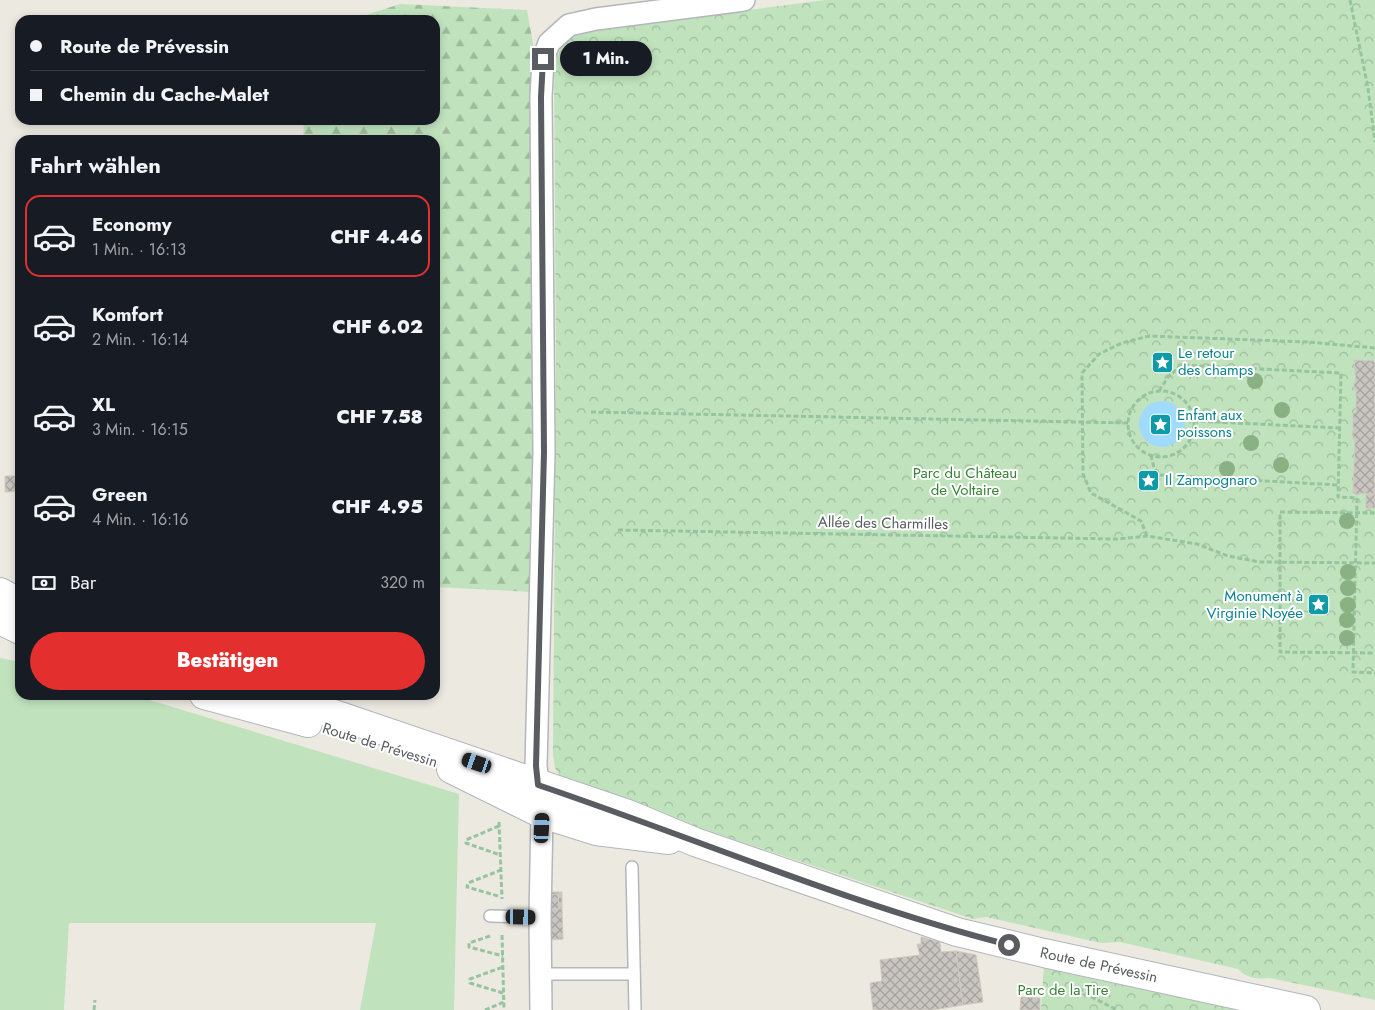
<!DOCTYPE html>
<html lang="de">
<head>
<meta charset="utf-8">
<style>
  :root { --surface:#171b24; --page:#20242c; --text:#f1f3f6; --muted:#9ea1a6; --line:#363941; --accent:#e42f2f }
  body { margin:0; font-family:Jost,sans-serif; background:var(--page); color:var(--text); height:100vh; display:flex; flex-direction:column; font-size:19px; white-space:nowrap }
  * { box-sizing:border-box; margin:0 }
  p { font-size:16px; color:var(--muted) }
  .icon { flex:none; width:28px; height:28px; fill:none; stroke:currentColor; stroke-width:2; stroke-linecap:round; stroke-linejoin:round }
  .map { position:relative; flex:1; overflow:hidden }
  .sheet { position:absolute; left:15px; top:135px; width:425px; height:565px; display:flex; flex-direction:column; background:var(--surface); border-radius:15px; box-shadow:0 2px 8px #0003 }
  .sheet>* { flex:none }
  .guide { position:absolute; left:15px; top:15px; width:425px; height:110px; border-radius:15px; box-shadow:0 2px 8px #0003; display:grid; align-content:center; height:110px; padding:0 15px; background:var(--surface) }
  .end { position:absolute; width:22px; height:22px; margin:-11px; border:6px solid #595d61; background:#fff; box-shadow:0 0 0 2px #fff }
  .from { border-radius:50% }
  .bubble { position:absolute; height:35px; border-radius:18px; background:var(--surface); box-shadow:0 2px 8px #0003; font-size:16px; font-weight:800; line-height:35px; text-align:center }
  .car { position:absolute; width:15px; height:30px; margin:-15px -8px; border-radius:6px; box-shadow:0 0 4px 1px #0007; background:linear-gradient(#222 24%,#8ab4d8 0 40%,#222 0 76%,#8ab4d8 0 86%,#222 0) }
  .guide b { display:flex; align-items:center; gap:18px; height:48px; font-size:19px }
  .guide b+b { border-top:1px solid var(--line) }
  .guide i { width:12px; height:12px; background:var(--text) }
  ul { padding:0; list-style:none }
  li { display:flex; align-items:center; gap:15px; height:82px; margin:0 10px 8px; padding:0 5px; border:2px solid transparent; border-radius:15px }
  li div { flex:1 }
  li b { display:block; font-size:19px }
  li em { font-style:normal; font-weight:800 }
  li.on { border-color:var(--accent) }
  li>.icon { width:45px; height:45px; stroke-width:1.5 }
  h2 { padding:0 15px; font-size:22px; line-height:60px }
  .pay { display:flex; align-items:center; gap:12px; height:55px; padding:0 15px; font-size:19px }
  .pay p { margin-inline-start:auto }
  .primary-button { display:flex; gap:10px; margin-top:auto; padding:10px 15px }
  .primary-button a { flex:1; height:58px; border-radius:30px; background:var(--accent); color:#fff; font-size:20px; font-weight:800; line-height:58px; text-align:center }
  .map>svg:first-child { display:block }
</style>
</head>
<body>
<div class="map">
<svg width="1375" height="1010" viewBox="0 0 1375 1010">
  <defs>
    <pattern id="forest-firs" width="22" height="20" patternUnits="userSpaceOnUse" patternTransform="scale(1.25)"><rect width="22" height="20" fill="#c0e3bd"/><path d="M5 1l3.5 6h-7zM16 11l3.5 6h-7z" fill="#9fbb9d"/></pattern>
    <pattern id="park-crowns" width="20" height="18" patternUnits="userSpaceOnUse" patternTransform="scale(1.25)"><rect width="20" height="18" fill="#c0e3bd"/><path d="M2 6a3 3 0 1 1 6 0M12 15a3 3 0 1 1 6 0" fill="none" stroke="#9fbb9d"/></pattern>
    <pattern id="building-cross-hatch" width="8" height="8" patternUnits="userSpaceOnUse" patternTransform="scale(1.25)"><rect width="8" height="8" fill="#c9c5c0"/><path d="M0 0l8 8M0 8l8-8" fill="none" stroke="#a6a39f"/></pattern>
  </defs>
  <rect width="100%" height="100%" fill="#ece9e1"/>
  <path fill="#c0e3bd" d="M0 658 20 662V695H133L459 794 454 1010H360L376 923H69L64 1010H0Z"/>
  <path fill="url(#forest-firs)" d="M400 4 527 10 533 43 532 592 435 587V140H303L304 120H435V20H351Z"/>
  <g fill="url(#park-crowns)">
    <path d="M825 0H1375V1000L1270 978C1258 979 1247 979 1238 969L1120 942 1101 943 986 917 973 919 673 819 560 777 555 768 553 755 556 371 554 62 565 41 578 32Z"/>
    <path d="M1044 965 1247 1010H1041Z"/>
  </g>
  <circle fill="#a0dbfc" cx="1162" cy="424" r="23"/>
  <g fill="url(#building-cross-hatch)" stroke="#d0cabf">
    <path d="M1354 360 1375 361V494L1359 493V495L1353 493 1355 439H1353V413H1356V390H1354V383H1356Z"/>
    <path d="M5 476H20V491L5 492Z"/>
    <rect x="1366" y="494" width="9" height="14"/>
    <path d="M549 892H562V909H559L558 894 550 895Z"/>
    <path d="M558 894 559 909H550V895Z"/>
    <path d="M549 909H562L563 939 550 940Z"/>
    <path d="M921 937 940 942 941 952 956 951 963 1005 933 1010H873L870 983 882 981 880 960 920 955 917 944H921Z"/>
    <path d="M956 951 976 955 983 1002 963 1005Z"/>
    <path d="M1021 997 1040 998V1010H1020Z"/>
  </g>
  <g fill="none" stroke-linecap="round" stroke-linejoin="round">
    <defs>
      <g id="lane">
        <path d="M632 867 635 1010"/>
        <path d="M490 916 540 917"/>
        <path d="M541 974H634"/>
      </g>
      <path id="street" d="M541 1010 540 917 542 814 536 766 544 452 541 97 543 59 549 43 569 25 596 19 744 0"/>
      <g id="secondary">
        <path d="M0 592 20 603"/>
        <path d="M0 620 20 630"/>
        <path d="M204 695 308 723"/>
        <path id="s1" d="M278 695 628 814 695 842 957 932 1044 953 1306 1010"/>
        <path d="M451 769 542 814 596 831 669 840"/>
      </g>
    </defs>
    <use href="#lane" stroke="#b3b7bb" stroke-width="14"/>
    <use href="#street" stroke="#b3b7bb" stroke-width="24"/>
    <use href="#secondary" stroke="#b2b6bb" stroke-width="30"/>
    <g stroke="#97c4a0" stroke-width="3" stroke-dasharray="5 2.5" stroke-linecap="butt">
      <path d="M1350 0 1368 88 1375 142"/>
      <path d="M1159 391 1168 377 1182 365 1341 373 1338 497 1357 498 1353 672 1375 673"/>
      <circle cx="1161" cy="424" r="33"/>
      <path d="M591 412 1128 423"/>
      <path d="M1193 421 1340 428"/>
      <path d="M1151 455 1154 468 1160 475 1338 485"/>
      <path d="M1375 513 1280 512V652L1375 653"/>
      <path d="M618 530 1117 539 1147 536 1197 544 1228 556 1260 562 1375 563"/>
      <path d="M1147 536 1141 521 1091 493 1083 474 1082 373 1099 354 1122 343 1149 336 1308 342 1375 348"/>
      <path d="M499 822 502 899"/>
      <path d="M499 826 466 840V843L500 855"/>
      <path d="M498 896 467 887 468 883 501 870"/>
      <path d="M502 935 504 1010"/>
      <path d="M490 936 469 943V947L503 956"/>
      <path d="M1079 988 1086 994 1117 1010"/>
      <path d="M503 993 470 983V979L503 967"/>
      <path d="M94 1010 95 1000"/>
      <path d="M485 1010 504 1002"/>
    </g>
    <use href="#lane" stroke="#fff" stroke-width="11"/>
    <use href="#street" stroke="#fff" stroke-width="21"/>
    <use href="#secondary" stroke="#fff" stroke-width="28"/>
  </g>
  <g fill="#8ab184">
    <circle cx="1255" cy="381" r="8"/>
    <circle cx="1282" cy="410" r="8"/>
    <circle cx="1251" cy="443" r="8"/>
    <circle cx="1281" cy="465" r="8"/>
    <circle cx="1227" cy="469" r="8"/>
    <circle cx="1347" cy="521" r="8"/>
    <circle cx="1348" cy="572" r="8"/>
    <circle cx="1348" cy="588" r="8"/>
    <circle cx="1348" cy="605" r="8"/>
    <circle cx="1347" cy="620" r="8"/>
    <circle cx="1347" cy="638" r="8"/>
  </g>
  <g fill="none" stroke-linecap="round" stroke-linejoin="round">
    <path stroke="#595d61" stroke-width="6" d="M543 59 541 97 544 452 536 766 538 785C695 838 848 904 1009 945"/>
  </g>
  <defs>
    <symbol id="sight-square" viewBox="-11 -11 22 22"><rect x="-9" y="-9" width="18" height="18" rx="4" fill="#0f9aa8" stroke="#fff"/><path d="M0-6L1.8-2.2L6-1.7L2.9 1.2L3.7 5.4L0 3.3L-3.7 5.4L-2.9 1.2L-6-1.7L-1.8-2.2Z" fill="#fff"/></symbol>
  </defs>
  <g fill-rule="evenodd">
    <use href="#sight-square" x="1150" y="350" width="25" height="25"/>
    <use href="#sight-square" x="1148" y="412" width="25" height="25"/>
    <use href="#sight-square" x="1136" y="468" width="25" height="25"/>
    <use href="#sight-square" x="1306" y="592" width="25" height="25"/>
  </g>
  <g text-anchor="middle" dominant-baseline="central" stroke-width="4" stroke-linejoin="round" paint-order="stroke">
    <g font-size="15" fill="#0d838f" stroke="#fff" text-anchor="start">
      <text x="1178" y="353">Le retour<tspan x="1178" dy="17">des champs</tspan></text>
      <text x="1177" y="415">Enfant aux<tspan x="1177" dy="17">poissons</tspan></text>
      <text x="1165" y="480">Il Zampognaro</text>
      <text x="1303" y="596" text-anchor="end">Monument à<tspan x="1303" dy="17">Virginie Noyée</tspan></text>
    </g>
    <g font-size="15" fill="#398337" stroke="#fff">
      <text x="965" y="473">Parc du Château<tspan x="965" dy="17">de Voltaire</tspan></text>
      <text x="1063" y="990">Parc de la Tire</text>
    </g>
    <g font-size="15" fill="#595d61" stroke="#fff">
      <text transform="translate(883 523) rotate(1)">Allée des Charmilles</text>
      <text transform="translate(380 745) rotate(17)">Route de Prévessin</text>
      <text stroke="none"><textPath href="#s1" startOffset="865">Route de Prévessin</textPath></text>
    </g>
  </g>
</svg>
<i class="end from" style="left:1009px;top:945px"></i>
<i class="end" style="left:543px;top:59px"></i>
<div class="bubble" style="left:560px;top:41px;width:92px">1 Min.</div>
<i class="car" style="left:477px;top:763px;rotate:289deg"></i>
<i class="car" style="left:542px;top:828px;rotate:3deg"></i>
<i class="car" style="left:521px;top:917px;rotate:91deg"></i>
<div class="guide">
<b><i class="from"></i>Route de Prévessin</b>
<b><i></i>Chemin du Cache-Malet</b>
</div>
<section class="sheet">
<h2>Fahrt wählen</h2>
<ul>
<li class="on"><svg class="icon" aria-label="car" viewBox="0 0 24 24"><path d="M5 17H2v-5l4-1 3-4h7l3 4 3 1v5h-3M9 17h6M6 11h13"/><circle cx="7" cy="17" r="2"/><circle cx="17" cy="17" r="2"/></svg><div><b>Economy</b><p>1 Min. · 16:13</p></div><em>CHF 4.46</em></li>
<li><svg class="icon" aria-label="car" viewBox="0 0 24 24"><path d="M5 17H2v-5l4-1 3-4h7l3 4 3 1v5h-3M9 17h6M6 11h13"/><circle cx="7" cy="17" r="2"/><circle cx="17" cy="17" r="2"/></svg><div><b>Komfort</b><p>2 Min. · 16:14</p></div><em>CHF 6.02</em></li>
<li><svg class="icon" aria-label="car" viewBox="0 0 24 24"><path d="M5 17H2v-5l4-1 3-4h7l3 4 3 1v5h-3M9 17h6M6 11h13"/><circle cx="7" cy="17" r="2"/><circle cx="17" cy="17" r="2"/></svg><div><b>XL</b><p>3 Min. · 16:15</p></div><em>CHF 7.58</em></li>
<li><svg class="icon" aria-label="car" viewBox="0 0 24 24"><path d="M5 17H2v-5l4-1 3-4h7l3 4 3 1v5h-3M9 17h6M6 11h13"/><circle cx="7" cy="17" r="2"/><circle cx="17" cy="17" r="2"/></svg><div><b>Green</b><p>4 Min. · 16:16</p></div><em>CHF 4.95</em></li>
</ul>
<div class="pay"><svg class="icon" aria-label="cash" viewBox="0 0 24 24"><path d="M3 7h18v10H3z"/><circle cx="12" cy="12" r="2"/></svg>Bar<p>320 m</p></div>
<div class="primary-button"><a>Bestätigen</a></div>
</section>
</div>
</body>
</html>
